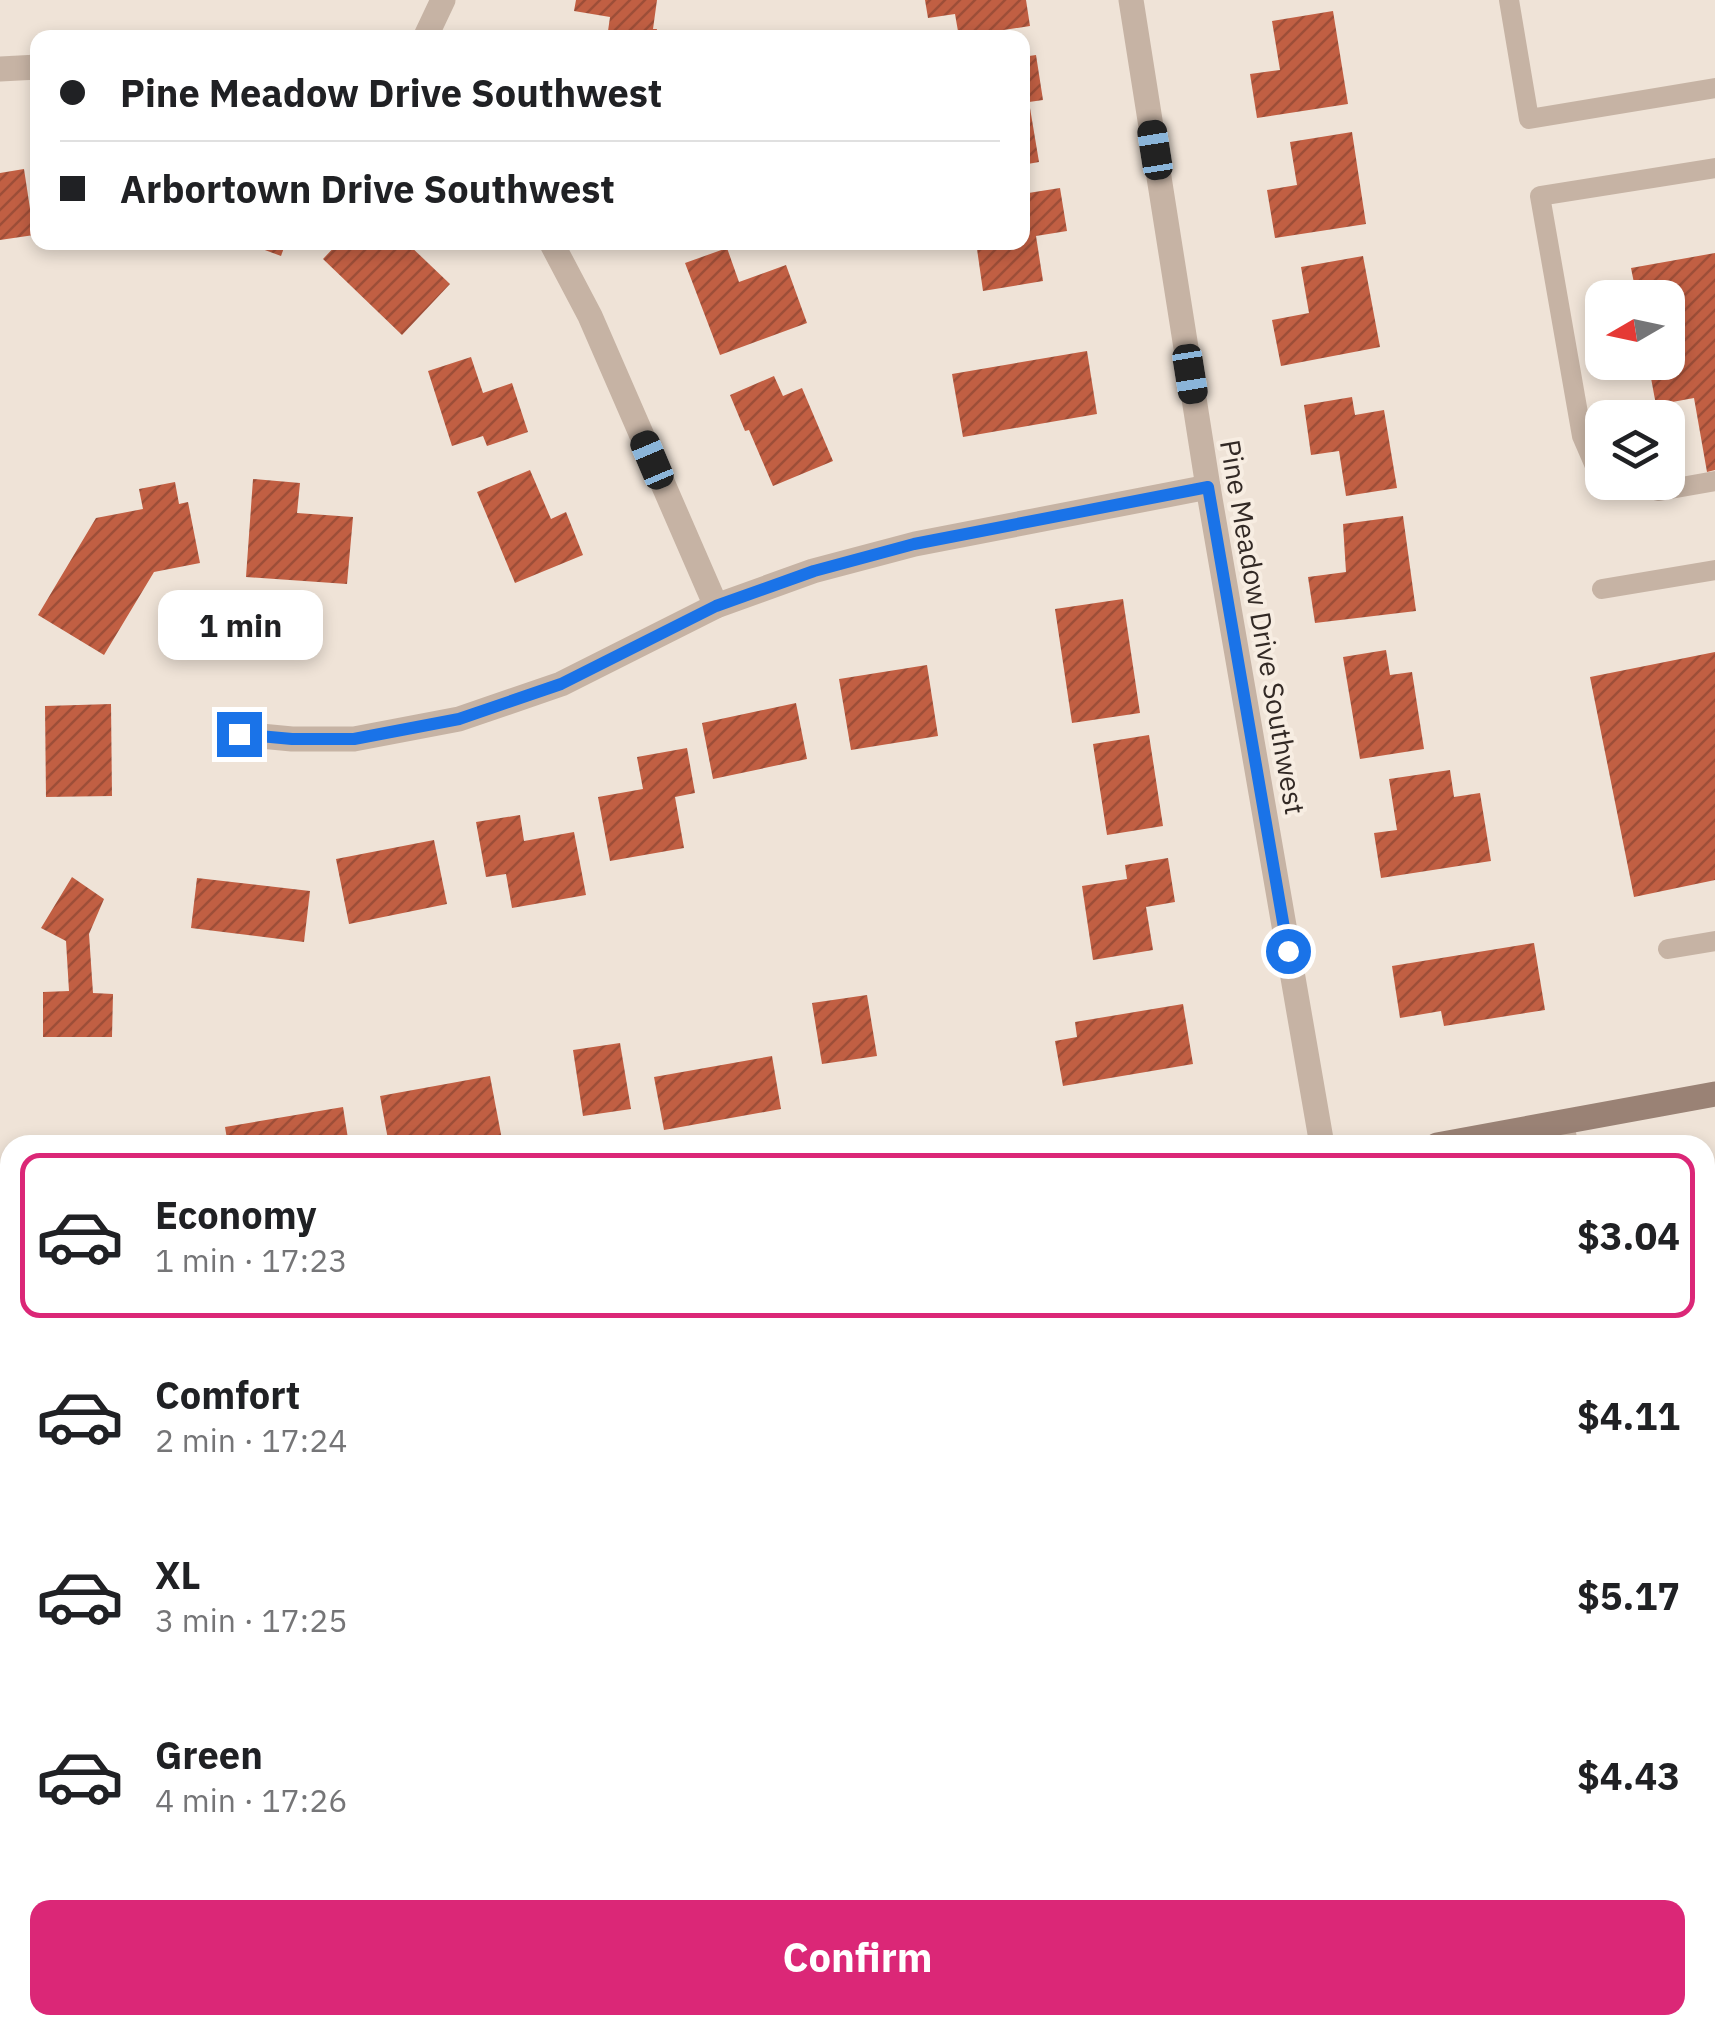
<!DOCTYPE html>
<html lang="en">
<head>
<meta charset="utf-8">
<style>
  :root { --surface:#fff; --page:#f6f6f6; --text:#202124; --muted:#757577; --line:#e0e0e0; --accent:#db2777 }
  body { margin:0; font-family:"IBM Plex Sans",sans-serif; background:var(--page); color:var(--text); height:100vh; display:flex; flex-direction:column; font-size:38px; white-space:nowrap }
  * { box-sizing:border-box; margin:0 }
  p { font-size:32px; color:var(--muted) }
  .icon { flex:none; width:55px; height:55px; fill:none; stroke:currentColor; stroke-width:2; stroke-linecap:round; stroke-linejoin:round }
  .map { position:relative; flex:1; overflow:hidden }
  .side { position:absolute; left:0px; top:1135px; width:1715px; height:900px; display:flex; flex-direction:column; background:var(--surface); border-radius:30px 30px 0 0; box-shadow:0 5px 15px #0003 }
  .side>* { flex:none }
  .hud { position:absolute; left:30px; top:30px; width:1000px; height:220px; border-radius:20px; box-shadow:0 5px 15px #0003; display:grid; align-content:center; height:220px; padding:0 30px; background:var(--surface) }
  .needle { width:65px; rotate:261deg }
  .buttons { position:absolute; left:1585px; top:280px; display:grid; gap:20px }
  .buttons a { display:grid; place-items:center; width:100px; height:100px; border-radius:20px; background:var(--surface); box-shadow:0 5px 15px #0003; font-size:50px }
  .end { position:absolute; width:45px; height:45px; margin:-22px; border:12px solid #1a73e8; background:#fff; box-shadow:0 0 0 5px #fff }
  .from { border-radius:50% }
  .bubble { position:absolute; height:70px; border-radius:20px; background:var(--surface); box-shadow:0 5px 15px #0003; font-size:32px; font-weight:700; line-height:70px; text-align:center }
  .car { position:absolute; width:30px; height:60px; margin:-30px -15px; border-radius:12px; box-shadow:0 0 8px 2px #0007; background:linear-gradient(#222 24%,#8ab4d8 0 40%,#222 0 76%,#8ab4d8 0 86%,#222 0) }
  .hud b { display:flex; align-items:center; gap:35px; height:95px; font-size:38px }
  .hud b+b { border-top:2px solid var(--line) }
  .hud i { width:25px; height:25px; background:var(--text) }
  ul { padding:18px 0 0; list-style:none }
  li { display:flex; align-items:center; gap:30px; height:165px; margin:0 20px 15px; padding:0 10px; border:5px solid transparent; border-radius:20px }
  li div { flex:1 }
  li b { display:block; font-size:38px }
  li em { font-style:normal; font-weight:700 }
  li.current { border-color:var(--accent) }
  li>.icon { width:90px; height:90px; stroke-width:1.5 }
  .button { display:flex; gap:20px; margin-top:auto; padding:20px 30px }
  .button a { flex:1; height:115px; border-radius:20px; background:var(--accent); color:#fff; font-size:40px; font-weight:700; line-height:115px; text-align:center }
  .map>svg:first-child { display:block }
</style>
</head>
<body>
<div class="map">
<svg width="1715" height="2035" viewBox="0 0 1715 2035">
  <defs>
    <pattern id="building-hatch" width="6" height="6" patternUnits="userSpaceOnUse" patternTransform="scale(2.5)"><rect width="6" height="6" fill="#c15f43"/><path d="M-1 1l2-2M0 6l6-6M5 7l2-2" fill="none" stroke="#9d4e38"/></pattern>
  </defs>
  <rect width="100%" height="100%" fill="#efe3d7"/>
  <path fill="#b1bd98" d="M895 2025H1543L1545 2035H897Z"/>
  <g fill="url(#building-hatch)">
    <path d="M576 0H657L653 29H657L655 38H607L610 17 574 11Z"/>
    <path d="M925 0H1026L1030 26 959 37 955 14 928 18Z"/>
    <path d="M1333 11 1348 104 1257 118 1250 74 1280 70 1272 21Z"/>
    <path d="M1036 55 1043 100 1029 102 1039 162 1022 165V57Z"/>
    <path d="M1352 132 1366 224 1275 238 1267 190 1297 185 1290 142Z"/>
    <path d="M24 169 34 235 0 240V173Z"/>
    <path d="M1060 188 1067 231 1036 236 1043 281 983 291 976 242H1022V194Z"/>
    <path d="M243 242H286L281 256Z"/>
    <path d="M339 242H406L450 284 402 335 323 259Z"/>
    <path d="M727 248 739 282 786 265 807 323 720 355 685 263Z"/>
    <path d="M1715 253V470L1707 472 1694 398 1656 405 1648 362H1668V298H1637L1631 268Z"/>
    <path d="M1363 256 1380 347 1281 366 1272 320 1309 313 1301 267Z"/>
    <path d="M1087 351 1097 414 963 437 952 374Z"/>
    <path d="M471 357 483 393 512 383 528 432 487 446 483 436 452 446 428 371Z"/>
    <path d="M774 376 783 396 802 388 833 461 773 486 749 430 745 431 730 395Z"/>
    <path d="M1352 397 1355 415 1384 410 1397 488 1346 496 1339 451 1311 455 1304 405Z"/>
    <path d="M530 470 551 519 566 512 583 555 515 583 477 492Z"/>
    <path d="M253 479 300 483 297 513 353 517 347 584 246 577Z"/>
    <path d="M175 482 179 504 188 502 200 563 154 572 104 655 38 615 96 518 143 509 139 489Z"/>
    <path d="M1403 516 1416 611 1315 623 1308 577 1346 572 1343 524Z"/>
    <path d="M1123 599 1140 713 1072 723 1055 609Z"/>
    <path d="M1386 650 1390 675 1412 672 1424 749 1360 759 1343 657Z"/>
    <path d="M1715 652V880L1634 897 1590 677Z"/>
    <path d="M927 665 938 736 851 750 839 679Z"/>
    <path d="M796 703 807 759 713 779 702 723Z"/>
    <path d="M111 704 112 796 46 797 45 706Z"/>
    <path d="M1149 735 1163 826 1107 835 1093 744Z"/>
    <path d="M687 748 695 793 675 797 684 848 610 861 598 797 643 789 637 757Z"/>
    <path d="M1450 770 1454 797 1480 793 1491 861 1381 878 1374 833 1397 830 1389 779Z"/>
    <path d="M520 815 524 841 574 832 586 895 512 908 506 874 486 877 476 822Z"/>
    <path d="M434 840 447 904 349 924 336 859Z"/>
    <path d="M1168 858 1175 902 1146 907 1153 950 1093 960 1082 886 1127 879 1125 865Z"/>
    <path d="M72 877 104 899 89 934 93 993 113 994 112 1037H43V992L69 991 66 941 41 928Z"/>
    <path d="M197 878 310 891 304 942 191 928Z"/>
    <path d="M1534 943 1545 1010 1444 1026 1441 1011 1400 1018 1392 966Z"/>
    <path d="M867 995 877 1056 822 1064 812 1003Z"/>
    <path d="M1183 1004 1193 1064 1063 1086 1055 1041 1077 1037 1075 1022Z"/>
    <path d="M620 1043 631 1109 583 1116 573 1050Z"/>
    <path d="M772 1056 781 1109 664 1130 654 1077Z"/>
    <path d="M490 1076 503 1145H389L380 1096Z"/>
    <path d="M343 1107 349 1145H228L225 1127Z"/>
    <path d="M1715 1213V1256L1705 1258V1215Z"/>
    <path d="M1715 1304V1354L1705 1356V1306Z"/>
    <path d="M10 1561V1664L3 1665 0 1645V1563Z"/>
    <path d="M10 1857V1916H8L0 1858Z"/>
    <path d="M352 2025H382L384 2035H305Z"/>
    <path d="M635 2025H701L702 2035H636Z"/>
  </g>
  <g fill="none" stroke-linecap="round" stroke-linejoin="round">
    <g stroke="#c6b3a4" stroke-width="20">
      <path d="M1509 0 1529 119 1715 88"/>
      <path d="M1602 471 1595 466 1582 436 1540 196 1715 168"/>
      <path d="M1620 482 1659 491 1715 481"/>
      <path d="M1602 589 1715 570"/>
      <path d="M1668 949 1715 941"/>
    </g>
    <g stroke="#c6b3a4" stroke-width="25">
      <path d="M1131 0 1208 487 1322 1145"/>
      <path d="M425 38 443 0"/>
      <path d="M0 69 38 67"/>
      <path d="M551 242 590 316 716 606"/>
      <path d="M239 734 292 739H354L459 719 561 684 716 606 813 571 915 544 1208 487"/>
      <path d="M1561 1123 1566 1145"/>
      <path d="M1705 1809 1715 1857"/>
      <path d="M496 2025 498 2035"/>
      <path d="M13 2035 21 2025"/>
    </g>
    <g stroke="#9a8275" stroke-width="25">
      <path d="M1437 1145 1715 1094"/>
      <path d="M0 1417 10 1415"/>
    </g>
  </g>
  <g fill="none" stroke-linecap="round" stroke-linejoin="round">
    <path stroke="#1a73e8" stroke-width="12" d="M239 734 292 739H354L459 719 561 684 716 606 814 571 914 544 1208 487 1288 951"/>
  </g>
  <g text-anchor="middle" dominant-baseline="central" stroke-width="8" stroke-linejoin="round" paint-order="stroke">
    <g font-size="28" fill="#322925" stroke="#f7ede2">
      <text transform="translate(1263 627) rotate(80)">Pine Meadow Drive Southwest</text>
    </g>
  </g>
</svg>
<div class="buttons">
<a><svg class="needle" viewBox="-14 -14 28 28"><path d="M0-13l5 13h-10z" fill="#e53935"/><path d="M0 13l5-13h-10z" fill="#757577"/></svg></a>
<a><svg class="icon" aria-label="layers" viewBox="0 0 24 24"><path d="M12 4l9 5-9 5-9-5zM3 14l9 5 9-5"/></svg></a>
</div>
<i class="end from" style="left:1288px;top:951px"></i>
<i class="end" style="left:239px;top:734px"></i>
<div class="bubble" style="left:158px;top:590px;width:165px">1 min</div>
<i class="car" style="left:1155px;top:150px;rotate:351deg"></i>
<i class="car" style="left:1190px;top:374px;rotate:171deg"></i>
<i class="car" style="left:652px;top:460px;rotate:337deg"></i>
<div class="hud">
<b><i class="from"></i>Pine Meadow Drive Southwest</b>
<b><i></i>Arbortown Drive Southwest</b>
</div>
<section class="side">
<ul>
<li class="current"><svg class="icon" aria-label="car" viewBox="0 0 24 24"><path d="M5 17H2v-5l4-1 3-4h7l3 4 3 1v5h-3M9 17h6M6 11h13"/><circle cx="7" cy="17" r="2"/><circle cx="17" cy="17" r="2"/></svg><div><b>Economy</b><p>1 min · 17:23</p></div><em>$3.04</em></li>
<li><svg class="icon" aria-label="car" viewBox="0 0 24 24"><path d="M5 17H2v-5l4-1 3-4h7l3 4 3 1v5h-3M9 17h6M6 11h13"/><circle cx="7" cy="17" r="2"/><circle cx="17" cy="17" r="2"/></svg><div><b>Comfort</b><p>2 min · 17:24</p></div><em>$4.11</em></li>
<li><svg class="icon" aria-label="car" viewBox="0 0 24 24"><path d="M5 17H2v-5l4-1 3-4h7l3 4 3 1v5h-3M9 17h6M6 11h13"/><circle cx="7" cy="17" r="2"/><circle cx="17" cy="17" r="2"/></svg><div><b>XL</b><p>3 min · 17:25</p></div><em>$5.17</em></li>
<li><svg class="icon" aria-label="car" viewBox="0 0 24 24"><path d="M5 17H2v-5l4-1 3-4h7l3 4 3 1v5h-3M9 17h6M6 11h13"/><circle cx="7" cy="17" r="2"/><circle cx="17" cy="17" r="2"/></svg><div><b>Green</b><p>4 min · 17:26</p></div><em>$4.43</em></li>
</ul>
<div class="button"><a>Confirm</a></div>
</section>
</div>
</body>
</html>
